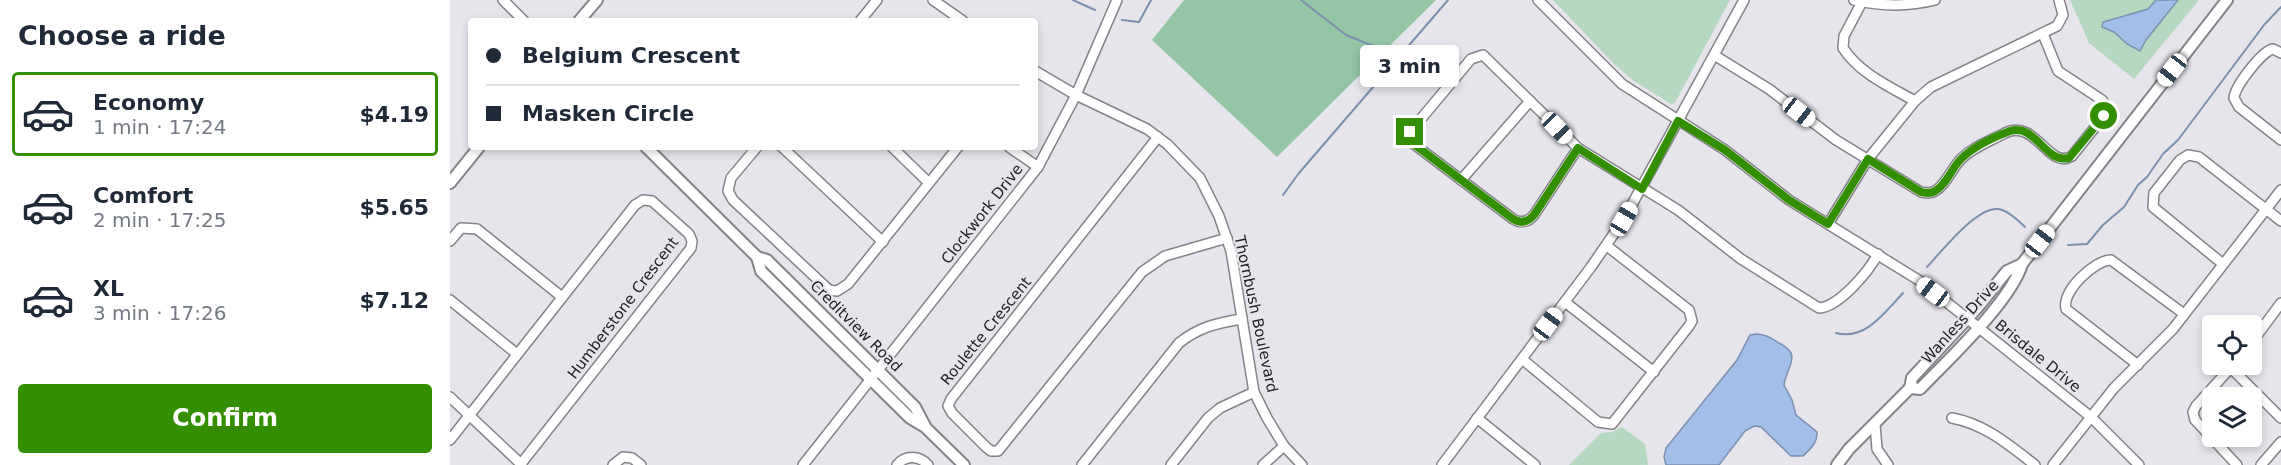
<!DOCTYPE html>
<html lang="en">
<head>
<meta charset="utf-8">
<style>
  :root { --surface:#fff; --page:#f2f2f3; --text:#1f2937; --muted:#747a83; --line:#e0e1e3; --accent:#338f00 }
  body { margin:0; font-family:"DejaVu Sans",sans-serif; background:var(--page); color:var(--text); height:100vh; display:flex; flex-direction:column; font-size:22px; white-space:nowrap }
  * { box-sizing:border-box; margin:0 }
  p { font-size:20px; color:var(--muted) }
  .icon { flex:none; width:33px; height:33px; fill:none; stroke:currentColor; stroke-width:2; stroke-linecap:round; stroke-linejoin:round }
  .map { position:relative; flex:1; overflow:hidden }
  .sheet { display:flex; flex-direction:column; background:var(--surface); width:450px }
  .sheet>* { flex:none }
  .top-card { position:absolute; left:18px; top:18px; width:570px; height:132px; border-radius:6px; box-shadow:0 3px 9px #0003; display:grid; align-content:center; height:132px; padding:0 18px; background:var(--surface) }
  .controls { position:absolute; left:1752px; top:315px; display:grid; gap:12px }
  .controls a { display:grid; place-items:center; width:60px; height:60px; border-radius:6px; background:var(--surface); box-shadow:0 3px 9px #0003; font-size:30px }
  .end { position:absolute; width:27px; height:27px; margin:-14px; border:8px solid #338f00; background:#fff; box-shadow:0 0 0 3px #fff }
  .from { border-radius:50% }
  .bubble { position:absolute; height:42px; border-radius:6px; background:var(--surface); box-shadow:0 3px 9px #0003; font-size:20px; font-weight:700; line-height:42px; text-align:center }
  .car { position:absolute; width:18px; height:36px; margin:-18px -9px; border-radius:8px; box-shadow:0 0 4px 2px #0007; background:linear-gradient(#fff 24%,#345 0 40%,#fff 0 76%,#345 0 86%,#fff 0) }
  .top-card b { display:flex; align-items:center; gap:21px; height:57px; font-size:22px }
  .top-card b+b { border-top:2px solid var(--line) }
  .top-card i { width:15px; height:15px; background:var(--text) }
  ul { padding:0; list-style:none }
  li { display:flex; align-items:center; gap:18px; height:84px; margin:0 12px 9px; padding:0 6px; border:3px solid transparent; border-radius:6px }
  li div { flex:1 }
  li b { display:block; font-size:22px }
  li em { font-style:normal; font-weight:700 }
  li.current { border-color:var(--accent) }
  li>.icon { width:54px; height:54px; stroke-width:1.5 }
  h2 { padding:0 18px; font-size:27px; line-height:72px }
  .button { display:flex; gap:12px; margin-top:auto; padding:12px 18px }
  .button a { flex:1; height:69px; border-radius:6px; background:var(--accent); color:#fff; font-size:24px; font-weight:700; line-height:69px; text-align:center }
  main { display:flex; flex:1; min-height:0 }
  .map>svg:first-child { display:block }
</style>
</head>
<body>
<main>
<section class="sheet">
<h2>Choose a ride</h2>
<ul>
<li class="current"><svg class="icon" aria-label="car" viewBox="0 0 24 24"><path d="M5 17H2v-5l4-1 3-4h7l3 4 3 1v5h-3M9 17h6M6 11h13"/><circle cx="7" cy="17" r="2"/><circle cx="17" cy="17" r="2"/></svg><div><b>Economy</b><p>1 min · 17:24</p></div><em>$4.19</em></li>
<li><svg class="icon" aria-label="car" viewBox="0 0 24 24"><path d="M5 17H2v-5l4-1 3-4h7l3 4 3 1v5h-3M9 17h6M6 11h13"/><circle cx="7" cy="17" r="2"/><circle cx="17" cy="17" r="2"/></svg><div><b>Comfort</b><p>2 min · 17:25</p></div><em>$5.65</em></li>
<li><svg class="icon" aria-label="car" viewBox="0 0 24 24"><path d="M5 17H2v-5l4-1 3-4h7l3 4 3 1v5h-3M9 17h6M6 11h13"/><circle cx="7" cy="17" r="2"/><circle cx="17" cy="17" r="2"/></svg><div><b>XL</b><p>3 min · 17:26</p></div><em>$7.12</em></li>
</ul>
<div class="button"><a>Confirm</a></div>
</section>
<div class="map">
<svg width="1831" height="465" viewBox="0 0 1831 465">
  <rect width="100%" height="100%" fill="#e6e5ec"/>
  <g fill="#b6d8c0">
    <path d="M1103 0H1280L1225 103 1221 104 1184 81 1165 65Z"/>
    <path d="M1620 0H1749L1684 79 1639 43Z"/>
    <path d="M1172 427 1195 444 1198 465H1119L1151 433 1162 432Z"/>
  </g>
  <path fill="#94c5a4" d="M734 0H986L827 157 702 40Z"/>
  <g fill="#a3bee9" stroke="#7d90ae" stroke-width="1.5">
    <path d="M1706 0H1728L1696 40 1690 51 1677 44 1664 32 1652 27 1653 22 1698 9Z"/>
    <path d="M1306 334C1315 334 1322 338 1329 343 1353 355 1337 365 1334 385L1342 400 1346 415 1367 432C1368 443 1360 449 1353 456H1341L1311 427 1304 426 1295 431 1269 465H1216L1214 457 1216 448 1287 360 1300 335Z"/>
  </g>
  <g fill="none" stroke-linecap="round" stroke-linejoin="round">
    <g stroke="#7d90ae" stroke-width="2">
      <path d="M623 0 645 10"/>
      <path d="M851 0 896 35 948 56"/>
      <path d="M672 20 689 22 701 0"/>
      <path d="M833 195 849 173 998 0"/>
      <path d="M1618 245 1637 244 1653 225 1674 207 1688 185 1697 177 1713 154 1728 140 1814 25 1831 7"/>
      <path d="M1477 267C1492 251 1526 207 1548 209 1557 210 1568 220 1575 227"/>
      <path d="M1386 333C1415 341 1435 312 1453 293"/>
    </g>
    <defs>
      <g id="minor">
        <path d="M53 0 74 21"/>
        <path d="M483 0 513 21"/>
        <path d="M1088 0 1172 84 1275 150 1339 200 1470 281 1641 417 1689 465"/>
        <path d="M1404 0C1430 6 1458 7 1485 0"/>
        <path d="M1412 2 1394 36 1393 48C1409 73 1440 87 1465 101"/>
        <path d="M410 21 427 0"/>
        <path d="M1831 53 1823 49C1812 51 1785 86 1784 98L1789 107 1831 140"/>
        <path d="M1264 55 1319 89 1386 140 1471 192C1476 193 1480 194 1485 191 1496 185 1502 168 1511 159 1523 147 1540 141 1555 133 1586 118 1599 171 1622 156L1654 116 1656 108 1652 100 1608 71 1593 34"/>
        <path d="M585 71 626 95 697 129 717 144 750 178 769 216 781 251 804 392 817 418 834 446 852 465"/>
        <path d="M708 137 501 399 498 406 502 413 536 447 541 451H548L692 272 715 256 777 238"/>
        <path d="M307 147 281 178 278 191 283 200 379 290 387 291 398 284 508 147"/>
        <path d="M332 147 433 242"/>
        <path d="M442 147 479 183"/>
        <path d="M559 147 588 167"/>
        <path d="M1128 148 1084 215C1078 222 1071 224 1063 219L965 145 961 139 960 132 1021 59 1033 55 1128 148 1228 210 1291 259 1369 308C1389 307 1419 271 1428 254"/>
        <path d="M1011 180 1080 101"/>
        <path d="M1378 224 1418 159 1465 101 1481 87 1607 26 1613 15 1609 0"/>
        <path d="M0 241 11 228 27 229 112 297"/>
        <path d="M1773 264 1703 207 1704 193 1730 160 1738 155 1749 157 1831 221"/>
        <path d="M0 300 67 354"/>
        <path d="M1115 302 1204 372"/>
        <path d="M1802 342 1831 303"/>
        <path d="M1072 359 1148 422 1162 424 1239 326 1242 321 1239 310 1157 246"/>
        <path d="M1784 364 1746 406 1743 412 1745 420 1787 465"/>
        <path d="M1688 365 1616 309C1611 291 1645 260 1661 260L1734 314"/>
        <path d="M1781 368 1831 418"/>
        <path d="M0 397 72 465"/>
        <path d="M1027 418 1085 465"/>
        <path d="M1502 418C1535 424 1559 445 1585 465"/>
        <path d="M1425 424 1427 449 1438 465"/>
        <path d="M0 440 185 205 193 200 202 201 239 234 242 241 241 248 70 465"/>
        <path d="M163 465 173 457 182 458 191 465"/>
        <path d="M353 465 588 167 626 95 667 0"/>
        <path d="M447 465C455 455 469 455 478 465"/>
        <path d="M632 465 729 343C749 327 767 323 792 319"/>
        <path d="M721 465 758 418 770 408 804 392"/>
        <path d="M813 465 834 446"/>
        <path d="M992 465 1141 267 1174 219 1294 0"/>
        <path d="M1603 465 1664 388 1723 329 1831 190"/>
        <path d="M1811 465 1831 442"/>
      </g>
      <g id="major">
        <path d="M129 21 147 0"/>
        <path d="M196 147 307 257 311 271 460 418 475 427 514 465"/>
        <path d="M0 183 29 147"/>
        <path d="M307 257 317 260 465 407 475 426"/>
        <path d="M1460 388 1470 389C1499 359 1561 301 1572 264L1777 0"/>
        <path d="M1387 465 1399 449 1460 388 1462 378 1527 308 1557 271 1572 264"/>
      </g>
    </defs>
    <use href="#minor" stroke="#838389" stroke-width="12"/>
    <use href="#major" stroke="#838389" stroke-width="14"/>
    <use href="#minor" stroke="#fff" stroke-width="9"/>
    <use href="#major" stroke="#fff" stroke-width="10"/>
  </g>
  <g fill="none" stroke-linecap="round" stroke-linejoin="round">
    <path stroke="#338f00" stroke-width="8" d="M960 132 961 139 965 145 1063 219C1071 224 1078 222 1084 215L1128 148 1192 189 1228 121 1275 150 1339 200 1378 224 1418 159 1471 192C1476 193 1480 194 1485 191 1496 185 1502 168 1511 159 1523 147 1544 137 1560 131 1586 123 1595 164 1619 158L1654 116"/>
  </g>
  <g text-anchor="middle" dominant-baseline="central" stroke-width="4.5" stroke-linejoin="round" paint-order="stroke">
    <g font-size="15" fill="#232325" stroke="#e6e5ec">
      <text transform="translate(532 214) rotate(-52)">Clockwork Drive</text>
      <text transform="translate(173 308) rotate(-53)">Humberstone Crescent</text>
      <text transform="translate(806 314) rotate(78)">Thornbush Boulevard</text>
      <text transform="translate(1510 322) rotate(-48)">Wanless Drive</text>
      <text transform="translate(406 326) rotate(45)">Creditview Road</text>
      <text transform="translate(536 331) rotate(-51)">Roulette Crescent</text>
      <text transform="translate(1588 356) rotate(39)">Brisdale Drive</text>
    </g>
  </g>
</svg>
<div class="controls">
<a><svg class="icon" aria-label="locate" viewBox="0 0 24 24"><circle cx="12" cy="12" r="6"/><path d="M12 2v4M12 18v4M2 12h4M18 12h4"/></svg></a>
<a><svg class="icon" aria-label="layers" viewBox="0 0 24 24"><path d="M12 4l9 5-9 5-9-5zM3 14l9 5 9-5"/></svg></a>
</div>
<i class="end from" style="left:1654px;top:116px"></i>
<i class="end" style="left:960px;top:132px"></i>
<div class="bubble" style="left:910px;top:45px;width:99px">3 min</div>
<i class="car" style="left:1722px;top:70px;rotate:218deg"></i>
<i class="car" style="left:1349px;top:112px;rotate:128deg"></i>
<i class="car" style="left:1107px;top:128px;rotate:136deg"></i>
<i class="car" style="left:1174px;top:219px;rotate:30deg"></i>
<i class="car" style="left:1590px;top:241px;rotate:38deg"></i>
<i class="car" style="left:1483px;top:292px;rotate:307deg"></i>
<i class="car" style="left:1098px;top:324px;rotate:37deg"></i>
<div class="top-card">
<b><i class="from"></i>Belgium Crescent</b>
<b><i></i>Masken Circle</b>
</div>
</div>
</main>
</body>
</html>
